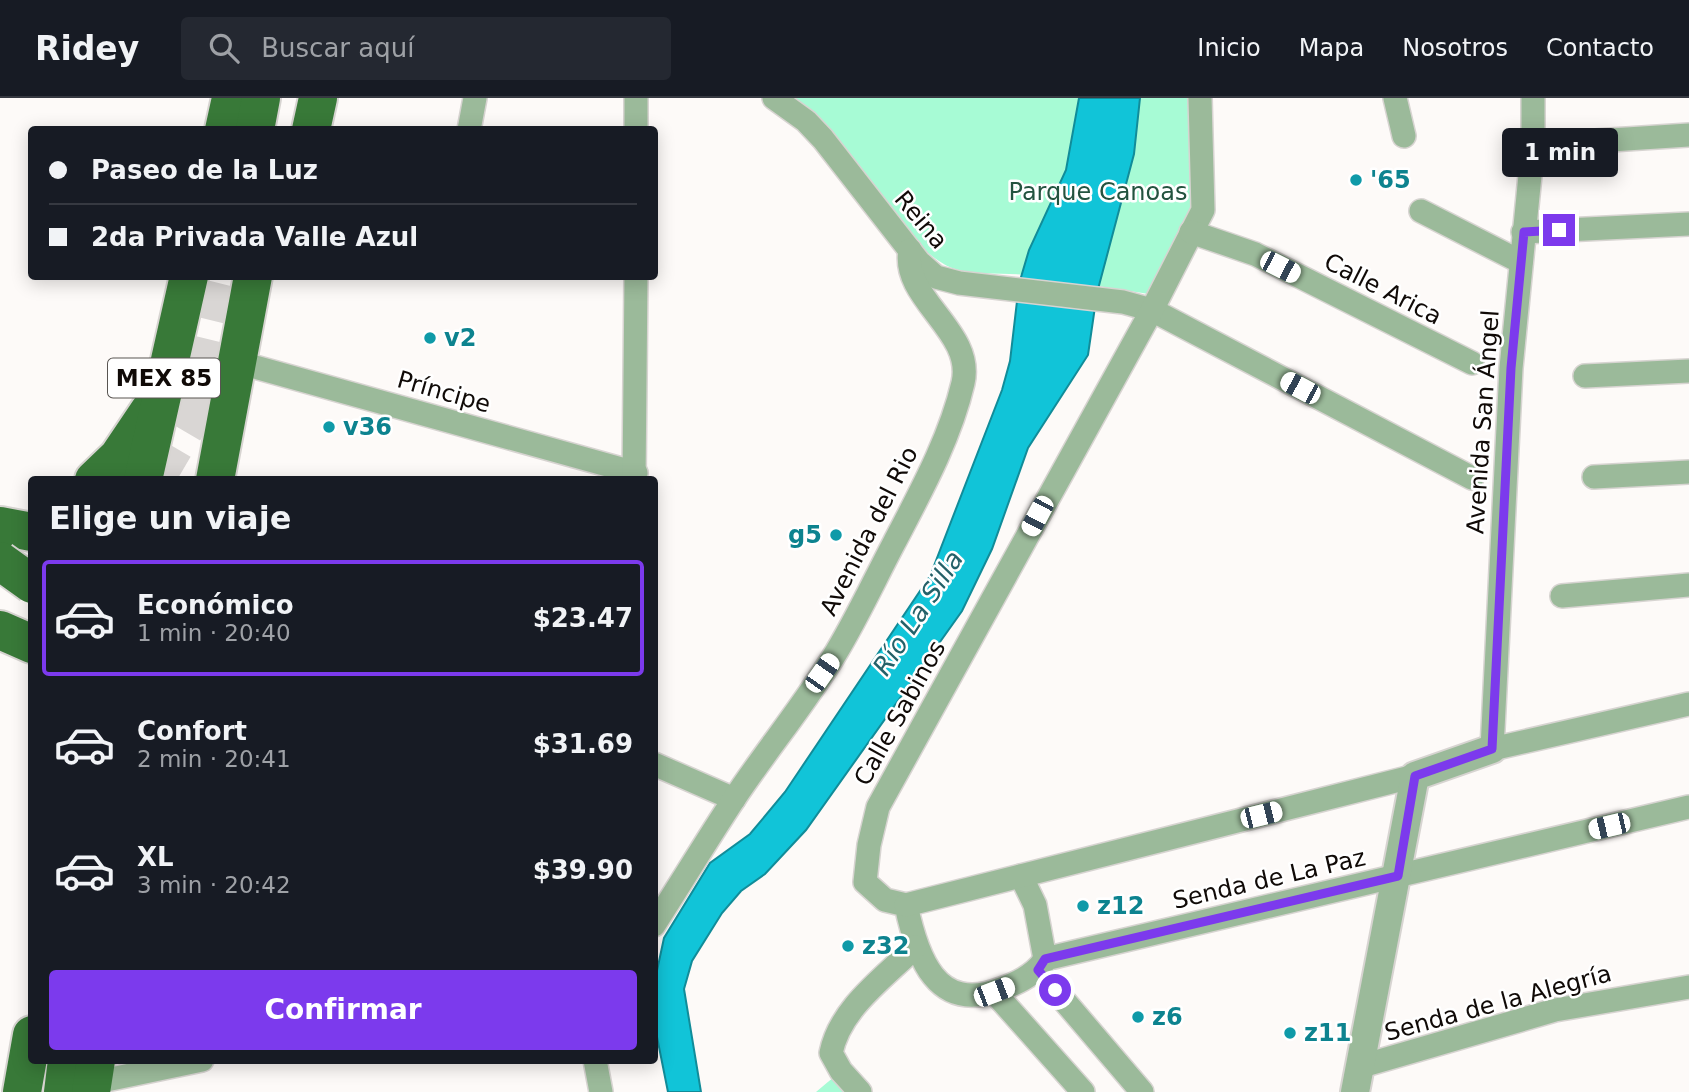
<!DOCTYPE html>
<html lang="es">
<head>
<meta charset="utf-8">
<style>
  :root { --surface:#171b24; --page:#242831; --text:#f1f3f6; --muted:#9ea1a6; --line:#363941; --accent:#7c3aed }
  body { margin:0; font-family:"DejaVu Sans",sans-serif; background:var(--page); color:var(--text); height:100vh; display:flex; flex-direction:column; font-size:26px; white-space:nowrap }
  * { box-sizing:border-box; margin:0 }
  p { font-size:23px; color:var(--muted) }
  .icon { flex:none; width:38px; height:38px; fill:none; stroke:currentColor; stroke-width:2; stroke-linecap:round; stroke-linejoin:round }
  .map { position:relative; flex:1; overflow:hidden }
  .drawer { position:absolute; left:28px; top:378px; width:630px; height:588px; display:flex; flex-direction:column; background:var(--surface); border-radius:7px; box-shadow:0 4px 18px #0003 }
  .drawer>* { flex:none }
  .banner { position:absolute; left:28px; top:28px; width:630px; height:154px; border-radius:7px; box-shadow:0 4px 18px #0003; display:grid; align-content:center; height:154px; padding:0 21px; background:var(--surface) }
  .end { position:absolute; width:32px; height:32px; margin:-16px; border:9px solid #7c3aed; background:#fff; box-shadow:0 0 0 4px #fff }
  .from { border-radius:50% }
  .bubble { position:absolute; height:49px; border-radius:7px; background:var(--surface); box-shadow:0 4px 18px #0003; font-size:23px; font-weight:800; line-height:49px; text-align:center }
  .car { position:absolute; width:21px; height:42px; margin:-21px -10px; border-radius:9px; box-shadow:0 0 5px 2px #0007; background:linear-gradient(#fff 24%,#345 0 40%,#fff 0 76%,#345 0 86%,#fff 0) }
  .banner b { display:flex; align-items:center; gap:24px; height:66px; font-size:26px }
  .banner b+b { border-top:2px solid var(--line) }
  .banner i { width:18px; height:18px; background:var(--text) }
  ul { padding:0; list-style:none }
  li { display:flex; align-items:center; gap:21px; height:116px; margin:0 14px 10px; padding:0 7px; border:4px solid transparent; border-radius:7px }
  li div { flex:1 }
  li b { display:block; font-size:26px }
  li em { font-style:normal; font-weight:800 }
  li.on { border-color:var(--accent) }
  li>.icon { width:63px; height:63px; stroke-width:1.5 }
  h2 { padding:0 21px; font-size:32px; line-height:84px }
  .action { display:flex; gap:14px; margin-top:auto; padding:14px 21px }
  .action a { flex:1; height:80px; border-radius:7px; background:var(--accent); color:#fff; font-size:28px; font-weight:800; line-height:80px; text-align:center }
  header { display:flex; align-items:center; gap:42px; box-sizing:border-box; height:98px; padding:0 35px; background:var(--surface); border-bottom:2px solid var(--line) }
  header strong { font-size:33px }
  nav { display:flex; gap:38px; margin-inline-start:auto; font-size:24px }
  .search { width:490px; height:63px; background:var(--page); display:flex; align-items:center; gap:18px; box-sizing:border-box; padding:0 24px; border-radius:7px; color:var(--muted); font-size:26px }
  .map>svg:first-child { display:block }
</style>
</head>
<body>
<header>
<strong>Ridey</strong>
<div class="search"><svg class="icon" aria-label="search" viewBox="0 0 24 24"><circle cx="10" cy="10" r="6"/><path d="M15 15l6 6"/></svg>Buscar aquí</div>
<nav><a>Inicio</a><a>Mapa</a><a>Nosotros</a><a>Contacto</a></nav>
</header>
<div class="map">
<svg width="1689" height="994" viewBox="0 0 1689 994">
  <rect width="100%" height="100%" fill="#fdfaf8"/>
  <g fill="#a7fbd5">
    <path d="M790 0H1204L1193 114 1149 196C1108 190 1068 183 1027 177 1002 174 976 179 952 170 910 154 823 39 790 0Z"/>
    <path d="M841 973 860 994H816Z"/>
  </g>
  <path fill="#11c4d8" stroke="#118c99" stroke-width="2" d="M1079 0H1140L1134 56 1097 195 1088 257 1028 350 992 451 962 513 806 732 765 776 741 793 722 815 692 863 684 891 701 994H668L654 924 655 882 664 840 710 765 750 736 785 694 930 478 1002 292 1010 263 1019 186 1029 152 1066 72Z"/>
  <g fill="none" stroke-linecap="round" stroke-linejoin="round">
    <path stroke="#d9d6d4" stroke-width="38" stroke-dasharray="38 19" stroke-linecap="butt" d="M155 382 186 329 223 178"/>
    <defs>
      <g id="minor">
        <path d="M774 0 806 23 823 41 919 164 936 179 959 185 1123 204 1152 212 1472 380"/>
        <path d="M1200 0 1203 112 1152 212 878 709 869 747 865 784 885 802 906 807C917 859 936 916 1001 891 1018 885 1036 876 1045 861L1689 709"/>
        <path d="M1395 0 1404 38"/>
        <path d="M1533 0V47L1511 270 1492 651 1689 606"/>
        <path d="M469 32 475 0"/>
        <path d="M636 32V0"/>
        <path d="M1533 47 1689 37"/>
        <path d="M1421 113 1521 164"/>
        <path d="M1191 134 1255 156 1472 265"/>
        <path d="M1523 134 1689 126"/>
        <path d="M237 264 636 375"/>
        <path d="M1585 278 1689 273"/>
        <path d="M1594 379 1689 374"/>
        <path d="M634 382 636 178"/>
        <path d="M1562 498 1689 487"/>
        <path d="M654 666 734 701"/>
        <path d="M1021 778 1035 807 1045 861"/>
        <path d="M906 807 1415 678"/>
        <path d="M654 827C681 785 707 742 734 701 767 651 806 605 837 553 858 518 875 481 894 445 920 395 950 341 963 285 975 233 901 201 910 152"/>
        <path d="M1038 872 1142 994"/>
        <path d="M994 894 1083 994"/>
        <path d="M595 962 601 994"/>
        <path d="M1362 968 1555 912 1689 889"/>
        <path d="M92 985 202 962"/>
        <path d="M860 994 841 973 831 955C840 910 884 880 915 849"/>
      </g>
      <path id="tertiary" d="M1355 994 1415 678 1492 651"/>
      <g id="trunk">
        <path d="M224 32 231 0"/>
        <path d="M255 32 261 0"/>
        <path d="M311 32 318 0"/>
        <path d="M94 382 118 359 149 313"/>
        <path d="M143 382 189 178"/>
        <path d="M215 382 253 178"/>
        <path d="M0 428 32 434"/>
        <path d="M0 532 32 546"/>
        <path d="M22 994 32 937"/>
        <path d="M63 994 67 962"/>
        <path d="M91 994 96 962"/>
      </g>
    </defs>
    <use href="#minor" stroke="#d7d4d1" stroke-width="26"/>
    <use href="#tertiary" stroke="#d7d4d1" stroke-width="32"/>
    <use href="#trunk" stroke="#d7d4d1" stroke-width="42"/>
    <use href="#minor" stroke="#9bba9a" stroke-width="23"/>
    <use href="#tertiary" stroke="#9bba9a" stroke-width="28"/>
    <use href="#trunk" stroke="#387938" stroke-width="38"/>
    <defs>
      <path id="trunk-bridge" d="M0 463 32 486"/>
    </defs>
    <use href="#trunk-bridge" stroke="#d7d4d1" stroke-width="42" stroke-linecap="butt"/>
    <use href="#trunk-bridge" stroke="#387938" stroke-width="38"/>
  </g>
  <g fill="none" stroke-linecap="round" stroke-linejoin="round">
    <path stroke="#7c3aed" stroke-width="9" d="M1055 892 1038 872 1045 861 1398 778 1415 678 1492 651 1511 270 1524 134 1559 132"/>
  </g>
  <g fill="#0f9aa8" stroke="#fff" stroke-width="2.5">
    <circle cx="1356" cy="82" r="7"/>
    <circle cx="430" cy="240" r="7"/>
    <circle cx="329" cy="329" r="7"/>
    <circle cx="836" cy="437" r="7"/>
    <circle cx="1083" cy="808" r="7"/>
    <circle cx="848" cy="848" r="7"/>
    <circle cx="1138" cy="919" r="7"/>
    <circle cx="1290" cy="935" r="7"/>
  </g>
  <g text-anchor="middle" dominant-baseline="central" stroke-width="5" stroke-linejoin="round" paint-order="stroke">
    <rect fill="#fff" stroke="#585451" stroke-width="2" x="108" y="260.5" width="112" height="39" rx="5"/>
    <g font-size="23" font-weight="bold" fill="#100a07">
      <text x="164" y="280">MEX 85</text>
    </g>
    <g font-size="24" font-weight="bold" fill="#0d838f" stroke="#fff" text-anchor="start">
      <text x="1370" y="82">'65</text>
      <text x="444" y="240">v2</text>
      <text x="343" y="329">v36</text>
      <text x="822" y="437" text-anchor="end">g5</text>
      <text x="1097" y="808">z12</text>
      <text x="862" y="848">z32</text>
      <text x="1152" y="919">z6</text>
      <text x="1304" y="935">z11</text>
    </g>
    <g font-size="24" fill="#23533f" stroke="#fff">
      <text x="1098" y="94">Parque Canoas</text>
    </g>
    <g font-size="24" fill="#100a07" stroke="#fff">
      <text transform="translate(921 122) rotate(50)">Reina</text>
      <text transform="translate(1383 191) rotate(27)">Calle Arica</text>
      <text transform="translate(444 294) rotate(16)">Príncipe</text>
      <text transform="translate(1483 324) rotate(-86)">Avenida San Ángel</text>
      <text transform="translate(869 433) rotate(-63)">Avenida del Rio</text>
      <text transform="translate(900 615) rotate(-61)">Calle Sabinos</text>
      <text transform="translate(1269 781) rotate(-13)">Senda de La Paz</text>
      <text transform="translate(1498 905) rotate(-15)">Senda de la Alegría</text>
    </g>
    <g font-size="26" font-style="italic" fill="#246169" stroke="#fff">
      <text transform="translate(918 515) rotate(-57)">Río La Silla</text>
    </g>
  </g>
</svg>
<i class="end from" style="left:1055px;top:892px"></i>
<i class="end" style="left:1559px;top:132px"></i>
<div class="bubble" style="left:1502px;top:30px;width:116px">1 min</div>
<i class="car" style="left:1280px;top:169px;rotate:117deg"></i>
<i class="car" style="left:1300px;top:290px;rotate:298deg"></i>
<i class="car" style="left:1037px;top:418px;rotate:208deg"></i>
<i class="car" style="left:822px;top:575px;rotate:35deg"></i>
<i class="car" style="left:1261px;top:717px;rotate:76deg"></i>
<i class="car" style="left:1609px;top:728px;rotate:257deg"></i>
<i class="car" style="left:994px;top:894px;rotate:69deg"></i>
<div class="banner">
<b><i class="from"></i>Paseo de la Luz</b>
<b><i></i>2da Privada Valle Azul</b>
</div>
<section class="drawer">
<h2>Elige un viaje</h2>
<ul>
<li class="on"><svg class="icon" aria-label="car" viewBox="0 0 24 24"><path d="M5 17H2v-5l4-1 3-4h7l3 4 3 1v5h-3M9 17h6M6 11h13"/><circle cx="7" cy="17" r="2"/><circle cx="17" cy="17" r="2"/></svg><div><b>Económico</b><p>1 min · 20:40</p></div><em>$23.47</em></li>
<li><svg class="icon" aria-label="car" viewBox="0 0 24 24"><path d="M5 17H2v-5l4-1 3-4h7l3 4 3 1v5h-3M9 17h6M6 11h13"/><circle cx="7" cy="17" r="2"/><circle cx="17" cy="17" r="2"/></svg><div><b>Confort</b><p>2 min · 20:41</p></div><em>$31.69</em></li>
<li><svg class="icon" aria-label="car" viewBox="0 0 24 24"><path d="M5 17H2v-5l4-1 3-4h7l3 4 3 1v5h-3M9 17h6M6 11h13"/><circle cx="7" cy="17" r="2"/><circle cx="17" cy="17" r="2"/></svg><div><b>XL</b><p>3 min · 20:42</p></div><em>$39.90</em></li>
</ul>
<div class="action"><a>Confirmar</a></div>
</section>
</div>
</body>
</html>
